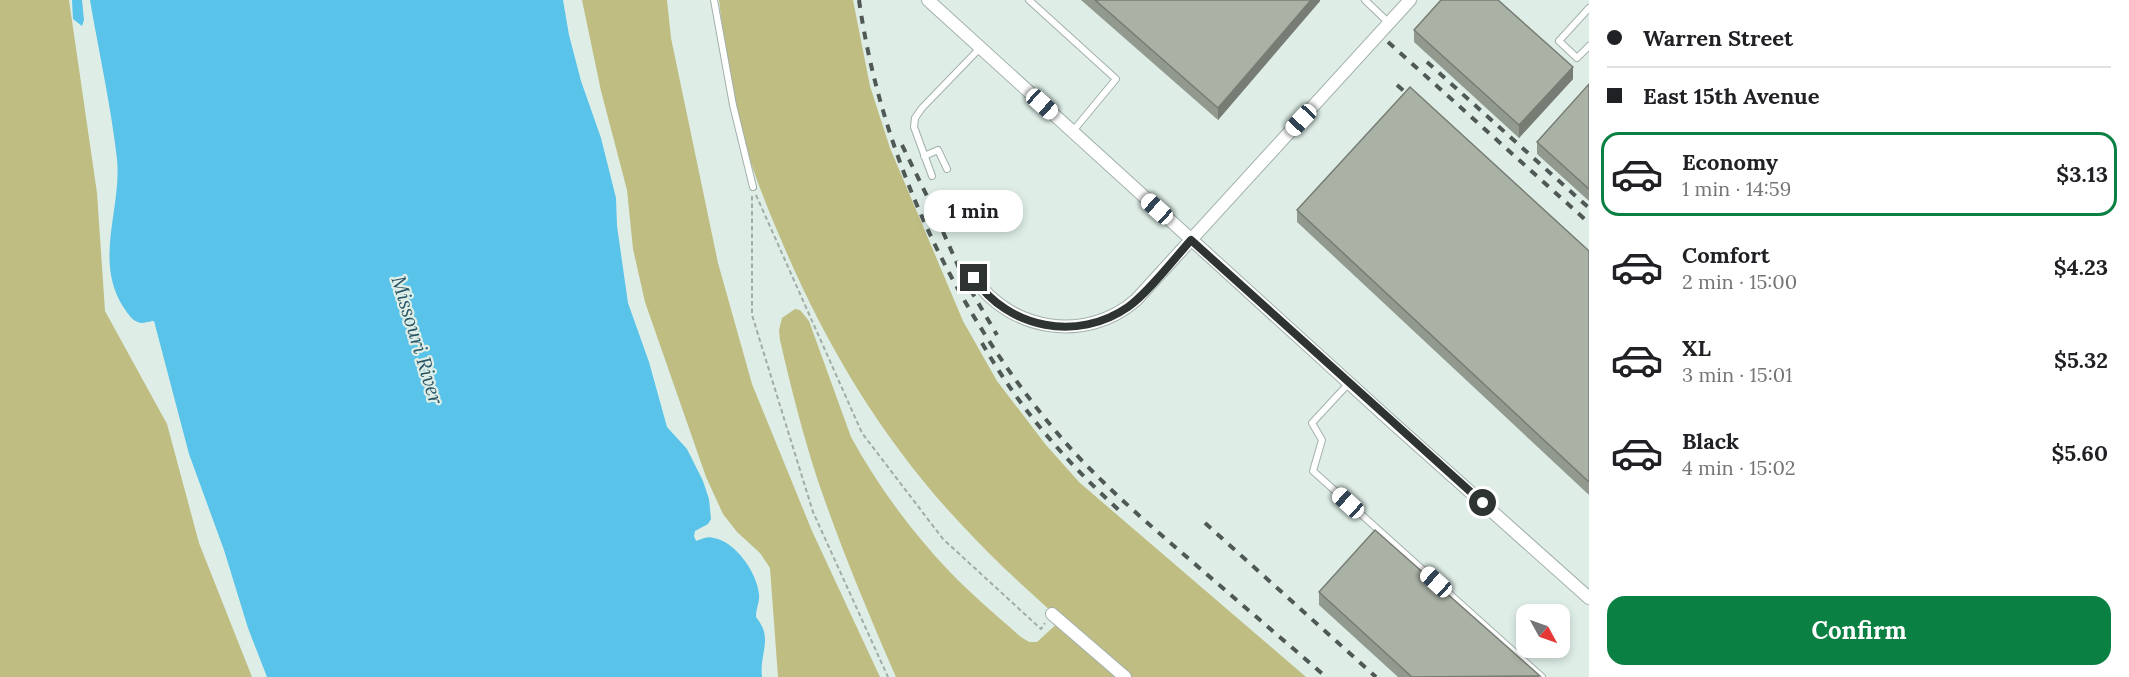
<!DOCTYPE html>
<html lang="en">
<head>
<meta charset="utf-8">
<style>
  :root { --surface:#fff; --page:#f2f2f2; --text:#202124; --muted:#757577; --line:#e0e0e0; --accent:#0b8043 }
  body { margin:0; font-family:Lora,serif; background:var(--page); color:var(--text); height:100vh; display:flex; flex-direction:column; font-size:22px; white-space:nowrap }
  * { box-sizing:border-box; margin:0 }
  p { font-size:20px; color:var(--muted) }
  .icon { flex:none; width:33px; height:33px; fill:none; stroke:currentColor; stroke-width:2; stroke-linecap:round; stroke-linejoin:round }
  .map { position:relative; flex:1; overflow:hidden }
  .details { display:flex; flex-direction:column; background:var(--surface); width:540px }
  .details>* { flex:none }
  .top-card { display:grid; align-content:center; height:132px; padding:0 18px; background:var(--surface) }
  .needle { width:39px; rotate:130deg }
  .tools { position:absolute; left:1516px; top:604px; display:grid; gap:12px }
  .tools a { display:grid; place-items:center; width:54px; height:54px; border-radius:12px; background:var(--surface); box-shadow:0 3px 9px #0003; font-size:30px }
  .end { position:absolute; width:27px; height:27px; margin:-14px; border:8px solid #2e3431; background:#fff; box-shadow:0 0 0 3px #fff }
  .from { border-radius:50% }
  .bubble { position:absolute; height:42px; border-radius:18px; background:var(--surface); box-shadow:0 3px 9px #0003; font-size:20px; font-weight:700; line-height:42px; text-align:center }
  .car { position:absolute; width:18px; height:36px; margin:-18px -9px; border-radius:8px; box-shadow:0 0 4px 2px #0007; background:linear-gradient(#fff 24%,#345 0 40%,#fff 0 76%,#345 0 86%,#fff 0) }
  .top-card b { display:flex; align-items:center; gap:21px; height:57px; font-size:22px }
  .top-card b+b { border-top:2px solid var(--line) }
  .top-card i { width:15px; height:15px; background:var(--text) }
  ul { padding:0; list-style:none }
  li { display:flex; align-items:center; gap:18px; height:84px; margin:0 12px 9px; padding:0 6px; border:3px solid transparent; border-radius:18px }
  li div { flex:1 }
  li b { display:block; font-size:22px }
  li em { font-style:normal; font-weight:700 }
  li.active { border-color:var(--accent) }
  li>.icon { width:54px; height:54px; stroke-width:1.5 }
  .button { display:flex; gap:12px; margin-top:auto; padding:12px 18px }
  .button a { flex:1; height:69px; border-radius:18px; background:var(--accent); color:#fff; font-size:24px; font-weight:700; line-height:69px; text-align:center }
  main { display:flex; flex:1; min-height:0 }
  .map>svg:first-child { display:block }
</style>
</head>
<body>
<main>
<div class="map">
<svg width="1589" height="677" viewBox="0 0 1589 677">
  <rect width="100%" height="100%" fill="#deeee7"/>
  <g fill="#bfbd82">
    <path d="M0 0H69L97 193 105 311 167 424 199 543 252 677H0Z"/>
    <path d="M582 0H667L671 38 718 263 752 384 812 531 880 677H778L770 568 760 553 737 532 723 514 706 477 645 302 633 249 627 190 601 91Z"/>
    <path d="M719 0H853L870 86 890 148 963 321 997 381 1046 445 1080 483 1306 677H896C868 613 841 548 818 481 803 435 791 388 780 340L779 330 782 318 795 309 800 310 809 321 851 437C878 486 911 531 949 571 972 595 997 616 1021 637L1029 642H1037L1061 620C1026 589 991 557 960 523 885 443 828 349 785 249 769 212 753 173 742 134 731 91 724 45 719 0Z"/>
  </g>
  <g fill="#5ac3e9">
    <path d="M72 0H82L84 20 82 26 73 19Z"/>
    <path d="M90 0H563L569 35 581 81 601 138 616 198 617 226 628 303 649 362 667 427 687 449 703 481 709 499 711 519 708 524 695 531 694 536 696 541C702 539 708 536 714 538 736 542 757 573 759 594 760 602 756 608 756 617 774 639 759 653 762 677H267L248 628 224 550 189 454 154 321C151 321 145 323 141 323 133 322 128 314 124 308 93 261 122 209 117 159 111 106 99 53 90 0Z"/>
  </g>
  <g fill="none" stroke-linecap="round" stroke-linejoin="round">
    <defs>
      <g id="lane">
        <path d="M714 0 733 105 753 187"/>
        <path d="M1029 0 1116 79 1073 131"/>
        <path d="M1365 0 1389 23"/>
        <path d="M1589 8 1559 41 1577 58 1589 46"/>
        <path d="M924 156 938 150 947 169"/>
        <path d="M932 176 914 127 915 118 922 108 980 48"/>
        <path d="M1349 383 1312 423 1322 440 1313 471 1542 677"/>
      </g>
      <g id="street">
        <path d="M928 0 1393 423 1589 598"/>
        <path d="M974 278C1011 332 1087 343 1136 300L1410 0"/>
        <path d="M1052 614 1125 677"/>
      </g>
    </defs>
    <use href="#lane" stroke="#a3b1aa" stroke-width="8"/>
    <use href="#street" stroke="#a3b1aa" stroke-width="14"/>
    <g stroke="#a0aca7" stroke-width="2" stroke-dasharray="4.5 3" stroke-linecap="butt">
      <path d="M756 195 862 433 943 539 1041 629 1045 623"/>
      <path d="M752 196V315L813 512 888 677"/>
    </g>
    <use href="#lane" stroke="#fff" stroke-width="6"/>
    <use href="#street" stroke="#fff" stroke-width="12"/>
    <g stroke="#505855" stroke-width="4" stroke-dasharray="8 8" stroke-linecap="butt">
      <path d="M859 0C882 164 962 327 1072 450 1108 489 1148 524 1188 558 1234 598 1280 637 1326 677"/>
      <path d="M1388 42 1589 223"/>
      <path d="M1427 62 1589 208"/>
      <path d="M1397 85 1418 103"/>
      <path d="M902 145 928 198 963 277 997 335"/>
      <path d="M982 343C1019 408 1067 463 1122 513"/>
      <path d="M1205 523 1376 677"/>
    </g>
  </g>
  <g fill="#92998f">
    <path d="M1081 0H1320V1L1218 120Z"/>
    <path d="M1414 30 1573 79 1519 138 1414 42Z"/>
    <path d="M1589 84V201L1537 154V142Z"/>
    <path d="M1297 210 1589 251V495L1297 222Z"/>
    <path d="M1319 592 1540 677H1398L1319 605Z"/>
  </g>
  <g fill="#777d74">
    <path d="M1311 0H1320V1L1218 120V108Z"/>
    <path d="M1573 67V79L1519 138V125Z"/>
  </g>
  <g fill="#aab2a6" stroke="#777d74" stroke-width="1.5">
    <path d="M1095 0H1311L1218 108Z"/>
    <path d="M1441 0H1498L1573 67 1519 125 1414 30Z"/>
    <path d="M1589 84V189L1537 142Z"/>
    <path d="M1410 87 1589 251V482L1297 210Z"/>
    <path d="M1375 530 1540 676 1412 677 1319 592Z"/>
  </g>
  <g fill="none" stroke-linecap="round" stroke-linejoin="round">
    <path stroke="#2e3431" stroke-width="8" d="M974 278C1008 329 1078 342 1128 307 1148 293 1174 259 1191 240L1483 503"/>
  </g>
  <g text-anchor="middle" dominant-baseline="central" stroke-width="4.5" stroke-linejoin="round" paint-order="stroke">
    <g font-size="20" font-style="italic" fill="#295566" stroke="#deeee7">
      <text transform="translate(418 340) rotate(73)">Missouri River</text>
    </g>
  </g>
</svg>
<div class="tools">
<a><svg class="needle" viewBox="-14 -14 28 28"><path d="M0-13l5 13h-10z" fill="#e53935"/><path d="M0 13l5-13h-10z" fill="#757577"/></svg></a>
</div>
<i class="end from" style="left:1483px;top:503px"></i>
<i class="end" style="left:974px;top:278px"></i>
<div class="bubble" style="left:924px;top:190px;width:99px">1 min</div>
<i class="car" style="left:1042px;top:104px;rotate:132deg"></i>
<i class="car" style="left:1301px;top:120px;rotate:223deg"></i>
<i class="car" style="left:1157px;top:209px;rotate:312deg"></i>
<i class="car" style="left:1348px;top:503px;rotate:312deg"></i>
<i class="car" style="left:1436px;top:582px;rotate:312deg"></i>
</div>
<section class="details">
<div class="top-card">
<b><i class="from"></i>Warren Street</b>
<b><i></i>East 15th Avenue</b>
</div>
<ul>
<li class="active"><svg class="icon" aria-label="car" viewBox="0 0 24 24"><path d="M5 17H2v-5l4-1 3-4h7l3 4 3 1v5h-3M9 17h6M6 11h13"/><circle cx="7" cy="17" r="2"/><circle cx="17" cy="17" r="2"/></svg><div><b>Economy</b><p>1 min · 14:59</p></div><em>$3.13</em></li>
<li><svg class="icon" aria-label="car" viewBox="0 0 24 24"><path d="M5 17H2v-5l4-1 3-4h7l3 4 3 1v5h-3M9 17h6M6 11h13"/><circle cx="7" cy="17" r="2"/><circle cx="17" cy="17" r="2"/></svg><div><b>Comfort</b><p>2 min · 15:00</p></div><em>$4.23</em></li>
<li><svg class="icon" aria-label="car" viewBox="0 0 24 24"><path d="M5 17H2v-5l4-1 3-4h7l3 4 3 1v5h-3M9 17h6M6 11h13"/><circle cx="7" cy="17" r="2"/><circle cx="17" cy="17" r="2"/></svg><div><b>XL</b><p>3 min · 15:01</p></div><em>$5.32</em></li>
<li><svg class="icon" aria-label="car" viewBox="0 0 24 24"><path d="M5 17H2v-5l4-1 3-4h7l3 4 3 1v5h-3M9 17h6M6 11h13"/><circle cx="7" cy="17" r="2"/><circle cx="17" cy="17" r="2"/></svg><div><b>Black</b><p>4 min · 15:02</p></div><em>$5.60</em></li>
</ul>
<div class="button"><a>Confirm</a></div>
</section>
</main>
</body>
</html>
